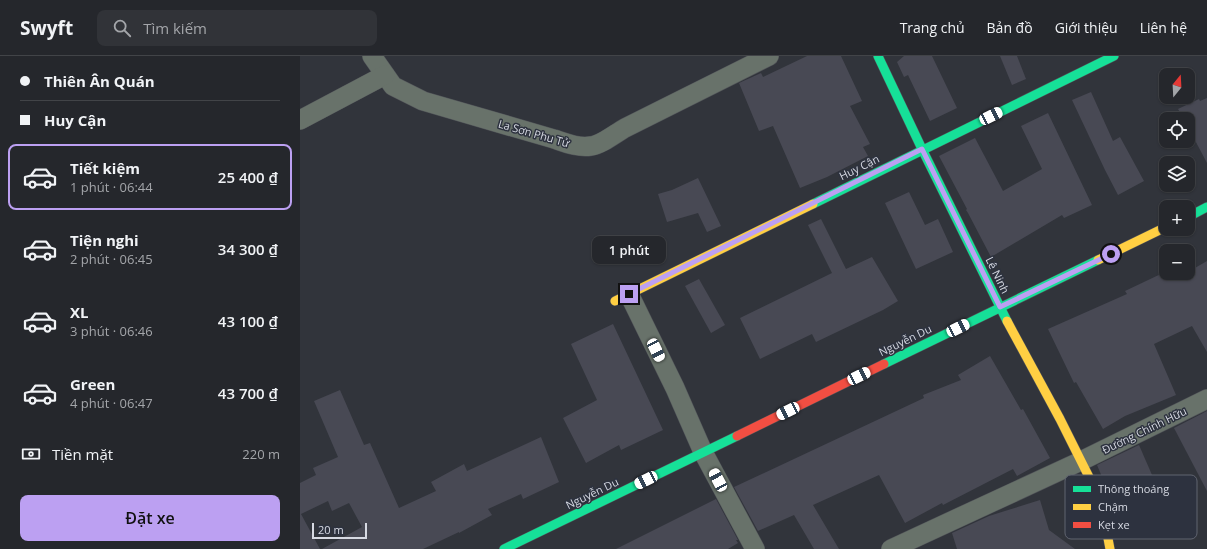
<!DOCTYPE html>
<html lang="vi">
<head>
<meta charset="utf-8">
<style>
  :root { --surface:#25272c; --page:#313338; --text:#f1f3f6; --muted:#a3a5a9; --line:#424448; --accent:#bca0f2 }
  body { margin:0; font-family:"Open Sans",sans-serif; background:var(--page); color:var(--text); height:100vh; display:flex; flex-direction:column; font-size:15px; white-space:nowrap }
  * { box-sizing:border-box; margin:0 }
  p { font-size:13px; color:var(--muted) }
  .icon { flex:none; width:22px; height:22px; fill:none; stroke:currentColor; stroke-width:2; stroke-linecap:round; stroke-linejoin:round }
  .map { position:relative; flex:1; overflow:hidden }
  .drawer { display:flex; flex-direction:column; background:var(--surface); width:300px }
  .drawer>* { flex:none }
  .banner { display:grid; align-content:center; height:88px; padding:0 20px; background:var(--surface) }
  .needle { width:26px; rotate:18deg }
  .controls { position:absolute; left:859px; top:12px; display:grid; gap:8px }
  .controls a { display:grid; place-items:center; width:36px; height:36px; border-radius:8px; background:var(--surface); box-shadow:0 1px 3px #0004,0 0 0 1px var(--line); font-size:20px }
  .scale { position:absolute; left:12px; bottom:10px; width:55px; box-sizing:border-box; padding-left:4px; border:2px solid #d7dae3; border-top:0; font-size:11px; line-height:14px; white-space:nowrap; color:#d7dae3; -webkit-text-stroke:3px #2d323f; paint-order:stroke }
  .end { position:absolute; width:18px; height:18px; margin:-9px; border:5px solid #bca0f2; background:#111; box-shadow:0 0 0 2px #111 }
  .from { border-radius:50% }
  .bubble { position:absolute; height:28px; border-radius:8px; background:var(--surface); box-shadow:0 1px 3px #0004,0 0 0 1px var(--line); font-size:13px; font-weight:600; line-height:28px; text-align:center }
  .car { position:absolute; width:12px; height:24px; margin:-12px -6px; border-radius:5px; box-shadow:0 0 3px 1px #0007; background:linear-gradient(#fff 24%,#345 0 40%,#fff 0 76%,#345 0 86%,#fff 0) }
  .banner b { display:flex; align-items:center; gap:14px; height:38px; font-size:15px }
  .banner b+b { border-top:1px solid var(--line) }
  .banner i { width:10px; height:10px; background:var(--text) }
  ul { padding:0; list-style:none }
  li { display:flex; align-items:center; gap:12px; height:66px; margin:0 8px 6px; padding:0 12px; border:2px solid transparent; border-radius:8px }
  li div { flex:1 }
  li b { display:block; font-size:15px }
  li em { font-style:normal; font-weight:600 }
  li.on { border-color:var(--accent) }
  li>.icon { width:36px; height:36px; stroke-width:1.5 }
  .pay { display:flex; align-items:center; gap:10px; height:44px; padding:0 20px; font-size:15px }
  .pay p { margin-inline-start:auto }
  .cta { display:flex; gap:8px; margin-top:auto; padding:8px 20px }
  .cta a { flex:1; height:46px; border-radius:8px; background:var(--accent); color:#111; font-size:16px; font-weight:600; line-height:46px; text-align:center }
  header { display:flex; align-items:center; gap:24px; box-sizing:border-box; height:56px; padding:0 20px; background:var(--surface); border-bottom:1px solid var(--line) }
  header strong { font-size:19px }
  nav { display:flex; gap:22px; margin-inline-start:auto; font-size:14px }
  .search { width:280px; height:36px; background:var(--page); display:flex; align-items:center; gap:10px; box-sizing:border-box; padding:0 14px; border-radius:8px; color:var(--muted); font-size:15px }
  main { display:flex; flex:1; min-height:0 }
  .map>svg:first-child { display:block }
</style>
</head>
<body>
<header>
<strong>Swyft</strong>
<div class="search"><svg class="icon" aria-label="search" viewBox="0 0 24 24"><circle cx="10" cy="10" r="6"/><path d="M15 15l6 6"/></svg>Tìm kiếm</div>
<nav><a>Trang chủ</a><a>Bản đồ</a><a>Giới thiệu</a><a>Liên hệ</a></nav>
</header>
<main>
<section class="drawer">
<div class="banner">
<b><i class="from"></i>Thiên Ân Quán</b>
<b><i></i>Huy Cận</b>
</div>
<ul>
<li class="on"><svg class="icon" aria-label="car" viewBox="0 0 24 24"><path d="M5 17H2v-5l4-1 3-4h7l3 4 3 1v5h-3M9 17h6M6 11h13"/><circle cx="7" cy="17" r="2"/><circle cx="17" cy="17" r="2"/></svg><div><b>Tiết kiệm</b><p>1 phút · 06:44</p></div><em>25 400 ₫</em></li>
<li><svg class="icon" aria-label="car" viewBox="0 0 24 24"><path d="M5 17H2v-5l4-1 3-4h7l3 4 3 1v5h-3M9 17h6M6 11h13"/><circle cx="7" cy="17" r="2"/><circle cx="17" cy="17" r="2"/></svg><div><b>Tiện nghi</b><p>2 phút · 06:45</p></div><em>34 300 ₫</em></li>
<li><svg class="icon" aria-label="car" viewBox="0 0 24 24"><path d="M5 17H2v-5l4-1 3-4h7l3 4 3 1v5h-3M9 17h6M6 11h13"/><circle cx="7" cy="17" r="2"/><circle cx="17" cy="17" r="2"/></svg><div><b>XL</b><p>3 phút · 06:46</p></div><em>43 100 ₫</em></li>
<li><svg class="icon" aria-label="car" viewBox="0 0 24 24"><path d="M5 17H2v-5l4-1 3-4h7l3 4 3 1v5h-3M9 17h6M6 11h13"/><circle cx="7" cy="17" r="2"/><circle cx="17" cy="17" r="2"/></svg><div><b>Green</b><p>4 phút · 06:47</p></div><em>43 700 ₫</em></li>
</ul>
<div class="pay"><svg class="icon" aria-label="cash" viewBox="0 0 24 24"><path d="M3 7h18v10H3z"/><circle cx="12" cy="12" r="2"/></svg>Tiền mặt<p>220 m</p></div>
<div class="cta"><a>Đặt xe</a></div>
</section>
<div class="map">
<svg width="907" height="493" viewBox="0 0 907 493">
  <rect width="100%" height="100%" fill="#31343b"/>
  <g fill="#484954">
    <path d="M507 0H541L562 45 550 50 570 88 563 91 568 100 527 121 500 132 473 70 459 75 439 27 461 17 463 21Z"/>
    <path d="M604 0H632L657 52 630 65 608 19 604 21 597 6Z"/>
    <path d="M700 0H717L726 23 712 29Z"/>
    <path d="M791 36 813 85 820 81 844 125 818 139 805 114 772 44Z"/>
    <path d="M907 42V107L888 71V63H884L878 53 899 43 900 45Z"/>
    <path d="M748 57 792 149 764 162 762 159 691 201 668 157 666 154 667 153 639 100 675 82 703 135 742 113 721 70Z"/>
    <path d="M398 122 421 170 407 176 398 157 367 166 358 138 372 134Z"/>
    <path d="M609 136 625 169 638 163 653 196 616 213 585 147Z"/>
    <path d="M521 163 546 213 572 201 598 245 583 254 516 286 512 278 460 303 440 262 532 217 508 169Z"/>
    <path d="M907 205V296L892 270 854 288 876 339 825 360 803 373 776 326 774 327 748 273 827 238 825 235 865 216 866 217H888V216Z"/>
    <path d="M399 223 425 269 411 277 385 230Z"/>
    <path d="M313 268 363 374 321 394 319 389 286 407 263 362 297 344 271 288Z"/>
    <path d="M690 300 721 354 723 353 750 402 717 420 713 413 643 449 642 447 605 467 579 419 513 449 539 493H514L494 459 458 475 434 431 624 342 623 339 661 324 658 319Z"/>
    <path d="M40 334 64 389 70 387 99 452 136 435 131 426 164 408 167 415 241 381 259 426 223 443 221 438 188 453 192 459 159 477V476L123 493H22L62 471 49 447 32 455 28 445 1 458 20 493H0V427L16 419 13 412 38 401 14 345Z"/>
    <path d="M907 355V435L874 372Z"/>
    <path d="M839 389 862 442 819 461 797 409Z"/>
    <path d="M416 443 438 484H436L438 487 428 493H316Z"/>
    <path d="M740 444 749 474 775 493H657L652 477 689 460Z"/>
  </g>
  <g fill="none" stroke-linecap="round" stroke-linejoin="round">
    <defs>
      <g id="street">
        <path d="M72 0 93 30 123 45 254 83C266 87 278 92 291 90 301 89 316 77 325 72L469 0"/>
        <path d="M0 64 85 19"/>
        <path d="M329 238 375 332 403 396 455 493"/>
        <path d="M591 493 781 405 907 343"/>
      </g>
      <g id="fast">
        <path d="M578 0 622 93 707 265"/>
        <path d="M513 148 814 0"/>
        <path d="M888 161 907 151"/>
        <path d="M584 308 798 204"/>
        <path d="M204 493 437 380"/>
      </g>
      <g id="slow">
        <path d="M798 204 866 171"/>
        <path d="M315 245 513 148"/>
        <path d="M707 265 760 363 791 425 806 472 810 493"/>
      </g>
      <path id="jam" d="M437 380 584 308"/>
    </defs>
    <use href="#street" stroke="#505358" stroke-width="20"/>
    <use href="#fast" stroke="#505358" stroke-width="10"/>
    <use href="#slow" stroke="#505358" stroke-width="10"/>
    <use href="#jam" stroke="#505358" stroke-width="10"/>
    <use href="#street" stroke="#68726a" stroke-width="19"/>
    <use href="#fast" stroke="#16e098" stroke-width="9"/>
    <use href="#slow" stroke="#ffcf43" stroke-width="9"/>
    <use href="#jam" stroke="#f24e42" stroke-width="9"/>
  </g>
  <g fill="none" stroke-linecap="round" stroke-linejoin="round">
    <path stroke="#bca0f2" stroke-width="5" d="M329 238 622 93 700 251 811 198"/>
  </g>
  <g text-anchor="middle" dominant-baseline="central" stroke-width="3" stroke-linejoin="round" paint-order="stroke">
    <g font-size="11" fill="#d7dae3" stroke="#2d323f">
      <text transform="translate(234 77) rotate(16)">La Sơn Phu Tử</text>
      <text transform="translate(559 111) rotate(-26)">Huy Cận</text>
      <text transform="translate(698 219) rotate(64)">Lê Ninh</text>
      <text transform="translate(605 284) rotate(-26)">Nguyễn Du</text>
      <text transform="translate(844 374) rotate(-26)">Đường Chính Hữu</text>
      <text transform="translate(292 437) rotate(-26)">Nguyễn Du</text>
    </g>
  </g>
  <rect x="765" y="419" width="132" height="64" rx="6" fill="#2d323f" stroke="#606470" stroke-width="1"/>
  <rect x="773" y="430" width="18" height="6" fill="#16e098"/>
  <rect x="773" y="448" width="18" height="6" fill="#ffcf43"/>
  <rect x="773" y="466" width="18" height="6" fill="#f24e42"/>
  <g font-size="11" fill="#d7dae3">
    <text x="798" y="437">Thông thoáng</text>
    <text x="798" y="455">Chậm</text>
    <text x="798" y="473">Kẹt xe</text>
  </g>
</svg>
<div class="controls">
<a><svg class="needle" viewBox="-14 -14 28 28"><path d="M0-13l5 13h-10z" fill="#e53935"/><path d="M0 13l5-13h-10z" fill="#a3a5a9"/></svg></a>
<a><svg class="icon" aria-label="locate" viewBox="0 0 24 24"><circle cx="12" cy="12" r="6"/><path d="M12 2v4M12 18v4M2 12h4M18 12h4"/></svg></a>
<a><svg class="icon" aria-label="layers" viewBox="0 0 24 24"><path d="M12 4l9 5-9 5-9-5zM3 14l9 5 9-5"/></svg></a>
<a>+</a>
<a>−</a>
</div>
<div class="scale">20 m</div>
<i class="end from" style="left:811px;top:198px"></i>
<i class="end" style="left:329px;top:238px"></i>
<div class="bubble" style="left:292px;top:180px;width:74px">1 phút</div>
<i class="car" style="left:691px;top:60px;rotate:64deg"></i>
<i class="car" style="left:658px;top:272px;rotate:64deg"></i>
<i class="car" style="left:356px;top:294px;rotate:154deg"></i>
<i class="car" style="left:559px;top:320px;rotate:64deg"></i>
<i class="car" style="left:488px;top:355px;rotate:244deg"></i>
<i class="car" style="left:346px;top:424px;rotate:244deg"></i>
<i class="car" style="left:418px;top:424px;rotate:332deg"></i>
</div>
</main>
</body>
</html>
